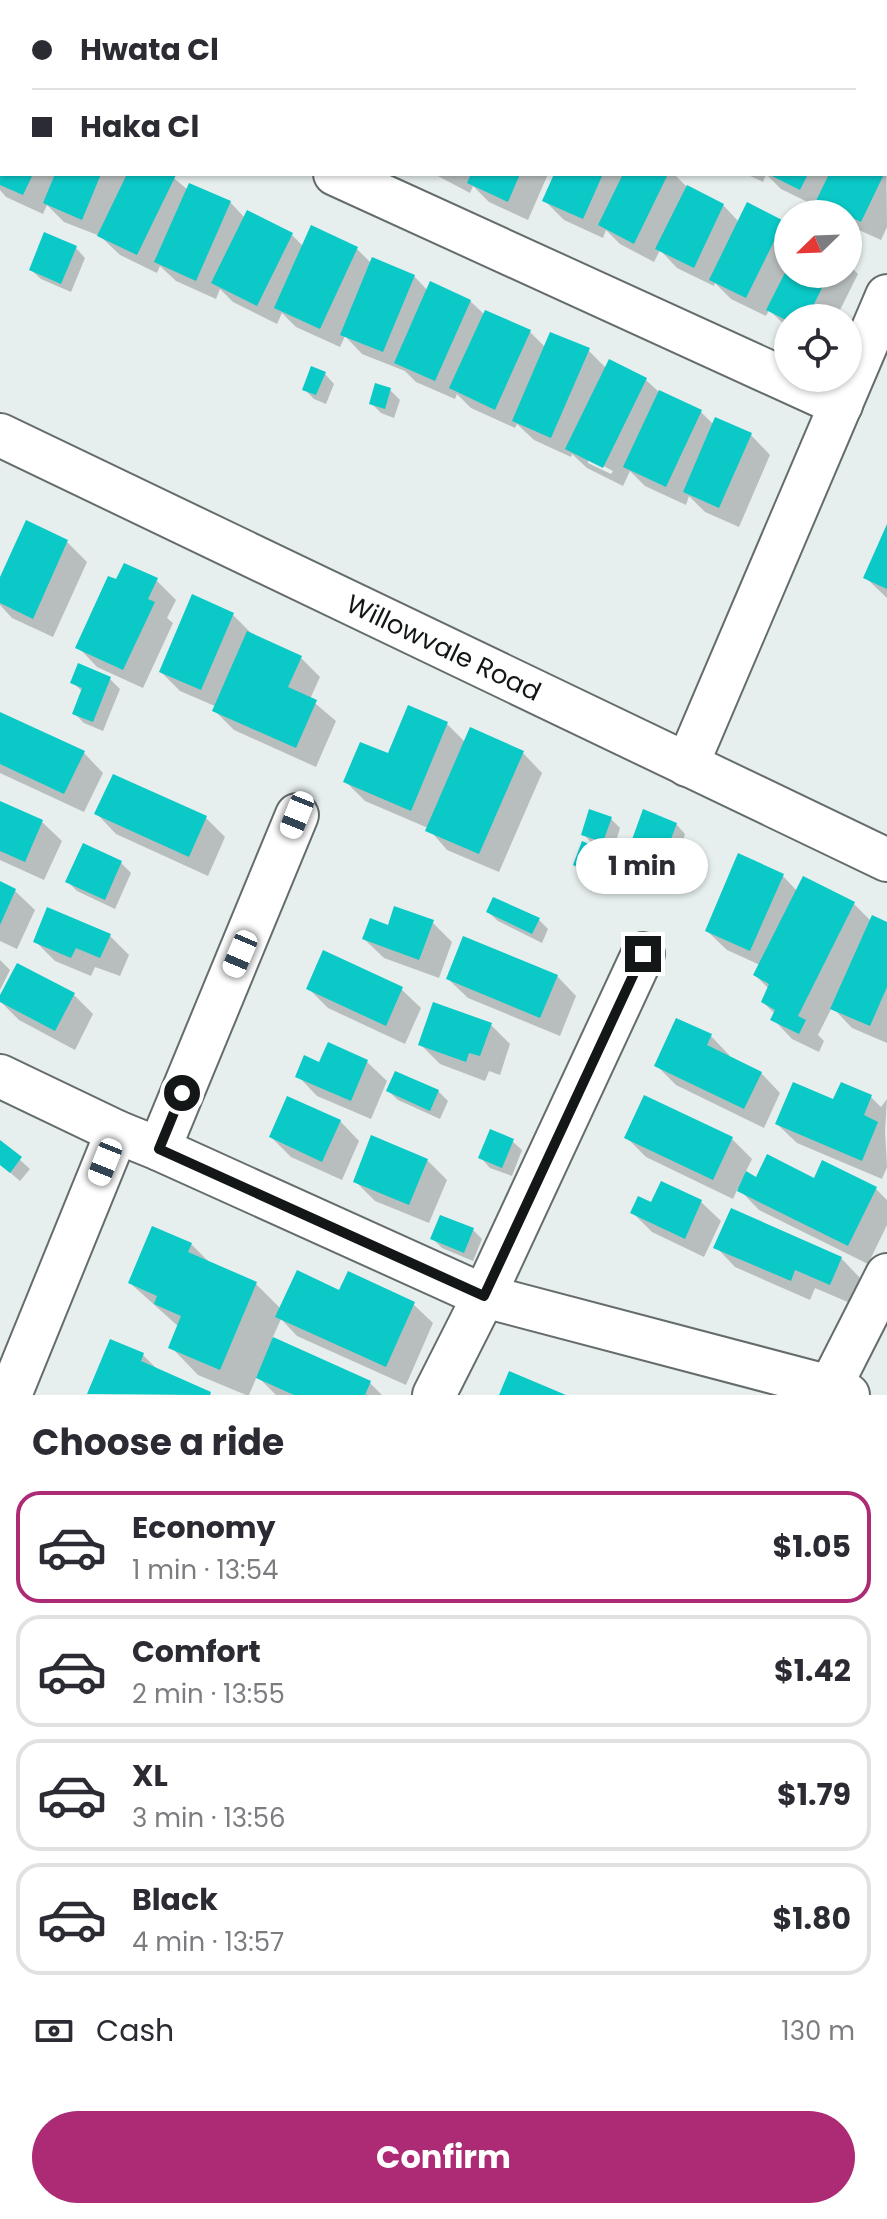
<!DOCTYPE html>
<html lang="en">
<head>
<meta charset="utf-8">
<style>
  :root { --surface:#fff; --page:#f2f2f3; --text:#2b2b33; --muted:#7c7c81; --line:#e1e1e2; --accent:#ad2a75 }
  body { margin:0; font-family:Poppins,sans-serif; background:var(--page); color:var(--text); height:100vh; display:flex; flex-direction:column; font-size:30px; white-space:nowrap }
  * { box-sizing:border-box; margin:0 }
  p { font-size:26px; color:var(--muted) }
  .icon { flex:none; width:44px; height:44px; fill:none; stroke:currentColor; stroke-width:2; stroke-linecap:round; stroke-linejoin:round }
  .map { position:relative; height:1395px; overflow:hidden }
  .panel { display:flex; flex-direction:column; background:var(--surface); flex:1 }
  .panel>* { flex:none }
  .top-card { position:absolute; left:0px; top:0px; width:888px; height:176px; box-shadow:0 2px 6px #0004; display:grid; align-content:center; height:176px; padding:0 32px; background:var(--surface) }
  .needle { width:52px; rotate:247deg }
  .controls { position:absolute; left:774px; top:200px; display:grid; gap:16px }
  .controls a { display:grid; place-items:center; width:88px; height:88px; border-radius:50%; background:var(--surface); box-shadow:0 2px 6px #0004; font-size:40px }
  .end { position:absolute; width:36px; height:36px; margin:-18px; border:10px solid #141717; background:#fff; box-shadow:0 0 0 4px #fff }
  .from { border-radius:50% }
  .bubble { position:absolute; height:56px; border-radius:28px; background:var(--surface); box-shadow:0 2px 6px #0004; font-size:26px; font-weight:700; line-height:56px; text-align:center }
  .car { position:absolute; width:24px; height:48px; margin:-24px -12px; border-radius:10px; box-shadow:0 0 6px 2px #0007; background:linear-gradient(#fff 24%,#345 0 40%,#fff 0 76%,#345 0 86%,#fff 0) }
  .top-card b { display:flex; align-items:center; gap:28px; height:76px; font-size:30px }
  .top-card b+b { border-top:2px solid var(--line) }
  .top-card i { width:20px; height:20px; background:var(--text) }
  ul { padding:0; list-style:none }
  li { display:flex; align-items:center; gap:24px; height:112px; margin:0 16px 12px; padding:0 16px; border:4px solid var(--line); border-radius:24px }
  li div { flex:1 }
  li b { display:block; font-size:30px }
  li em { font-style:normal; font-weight:700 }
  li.active { border-color:var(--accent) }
  li>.icon { width:72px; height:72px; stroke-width:1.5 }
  h2 { padding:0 32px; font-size:36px; line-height:96px }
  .pay { display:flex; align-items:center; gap:20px; height:88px; padding:0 32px; font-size:30px }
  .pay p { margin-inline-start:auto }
  .action { display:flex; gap:16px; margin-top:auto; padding:16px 32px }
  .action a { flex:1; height:92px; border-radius:48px; background:var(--accent); color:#fff; font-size:32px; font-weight:700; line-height:92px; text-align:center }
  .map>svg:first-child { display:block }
</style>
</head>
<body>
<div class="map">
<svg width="887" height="1395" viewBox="0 0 887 1395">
  <rect width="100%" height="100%" fill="#e6eeee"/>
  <g fill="#0003" fill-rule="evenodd">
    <path d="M175 0H272L274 2H177Z"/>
    <path d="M322 0H543L545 2H327Z"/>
    <path d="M862 0H887V18L886 2Z"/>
    <path d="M0 17 2 18V66H0Z"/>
    <path d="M0 98 2 174H169L188 190 230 202 245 218 292 235 304 247 356 248 371 263 414 276 428 291 470 301 485 315 530 332 546 348 588 350 607 369 646 380 660 393 701 412 714 425 751 435 770 455 739 527 705 512 689 496 686 505 645 486 630 471 623 486 587 468 572 454 571 457 534 440 517 424 515 428 471 408 457 394 455 399 416 382 405 371 362 354 345 336 340 347 296 327 282 313 277 324 233 302 220 289 216 299 176 281 160 266 157 273 120 255 100 236 64 222 47 205 43 214 6 197 0 190ZM588 458 613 471 611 474 588 463Z"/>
    <path d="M886 141 887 227 881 240 848 225V214H832L822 204 820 208 781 189 766 174 763 182 746 174H886Z"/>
    <path d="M434 174H548L528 220 489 202 473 186 470 193Z"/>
    <path d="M556 174H674L688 188 723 205 739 222 748 205 783 223 788 228V274H848V264L858 274 836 318H788V328L769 310 766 316 731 299 715 283 714 286 677 268 660 250 654 262 620 244 606 230 603 238 564 220 545 201Z"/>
    <path d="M76 248 85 258 71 292 41 279 31 270Z"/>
    <path d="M325 374 334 384 326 404 314 399 304 389Z"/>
    <path d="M390 390 400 400 394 418 381 413 371 403Z"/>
    <path d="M27 523 67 542 87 562 53 637 12 618 0 605V582Z"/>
    <path d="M887 529V598L865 577Z"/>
    <path d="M156 580 176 600 167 618 173 623 143 688 97 667 78 647 117 582Z"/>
    <path d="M233 615 252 634 300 657 320 677 310 699 336 721 316 767 234 730 215 711 217 707 180 691 161 672Z"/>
    <path d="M79 666 110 679 120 689 103 731 84 723 74 713 83 692 72 682Z"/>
    <path d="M409 708 447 724 465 742 523 753 542 773 499 872 447 850 428 828 365 801 345 781 389 756Z"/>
    <path d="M0 714 84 753 103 773 84 812 0 773Z"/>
    <path d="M0 803 42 822 62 841 44 880 0 860Z"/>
    <path d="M97 814 206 818 225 837 208 876 116 834Z"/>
    <path d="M611 819 620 828 613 851 593 844 583 834Z"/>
    <path d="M676 824 685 834 681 847 687 853 680 872 641 857 631 847Z"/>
    <path d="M84 846 121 863 131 873 115 909 77 891 68 882Z"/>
    <path d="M596 849 606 859 599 880 585 875 575 865Z"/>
    <path d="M783 876 797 891 854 904 871 921 887 924V1043L852 1028 832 1007 818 1035 824 1041 819 1052 792 1039 773 1019 775 1014 763 1002 769 989 755 975 760 965 727 950 707 931Z"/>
    <path d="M0 884 15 891 35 910 17 949 0 941Z"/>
    <path d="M488 912 539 920 548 929 542 943 498 921Z"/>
    <path d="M432 922 452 942 439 978 384 958 364 939 389 928Z"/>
    <path d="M110 936 129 955 120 976 95 967 91 976 55 961 35 941Z"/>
    <path d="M0 960 10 970 0 990Z"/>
    <path d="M557 976 576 996 560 1036 468 998 448 979Z"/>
    <path d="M308 988 401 989 421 1008 405 1044 328 1008Z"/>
    <path d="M74 995 93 1014 75 1050 19 1020 0 1001V999Z"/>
    <path d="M491 1025 510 1044 500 1075 489 1071 485 1081 440 1064 420 1044Z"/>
    <path d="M711 1036 730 1056 729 1058 761 1073 780 1093 764 1128 676 1085 656 1065Z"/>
    <path d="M367 1062 387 1081 371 1119 317 1096 298 1076 320 1064Z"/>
    <path d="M388 1091H438L448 1101 440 1119 398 1100Z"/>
    <path d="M871 1097 881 1107 887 1099 885 1131 887 1167 882 1179 797 1143 777 1124 834 1101Z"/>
    <path d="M645 1098 732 1139 752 1159 745 1173 757 1179 815 1180 876 1189 887 1200V1225L868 1264 759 1210 738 1188 733 1199 646 1157 627 1138Z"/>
    <path d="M340 1121 359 1141 342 1180 291 1157 271 1137Z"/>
    <path d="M512 1141 522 1150 512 1176 490 1168 481 1158Z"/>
    <path d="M0 1142 30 1169 20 1181 0 1164Z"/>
    <path d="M427 1160 447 1180 429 1223 375 1201 355 1181Z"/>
    <path d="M701 1202 721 1221 704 1257 652 1232 633 1213 652 1205Z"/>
    <path d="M473 1230 482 1239 473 1261 442 1248 433 1239Z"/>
    <path d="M191 1244 212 1265 256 1284 281 1309 340 1292 413 1304 433 1323 406 1385 297 1336 281 1319 272 1339 370 1383 382 1395H276L257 1376 249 1395H246L198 1375 171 1347 179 1327 130 1283Z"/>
    <path d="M716 1247 841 1258 860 1278 850 1303 815 1288 810 1300 735 1267Z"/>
    <path d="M143 1355 160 1372 211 1395 89 1393Z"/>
  </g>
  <g fill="#0ac9c7">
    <path d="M0 174H33L23 195 0 185Z"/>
    <path d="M55 174H101L82 220 43 203Z"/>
    <path d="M127 174 176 175 137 255 97 236Z"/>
    <path d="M471 174H520L508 202 467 183Z"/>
    <path d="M554 174H603L583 219 542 201Z"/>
    <path d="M623 174H668L634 244 598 225Z"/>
    <path d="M768 174H808L800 190Z"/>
    <path d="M829 174H884L861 222 816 201Z"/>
    <path d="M189 183 231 201 196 281 154 262Z"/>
    <path d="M687 185 724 204 694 268 655 249Z"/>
    <path d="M747 202 784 221 746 298 709 280Z"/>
    <path d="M247 210 293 233 257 306 211 283Z"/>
    <path d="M311 225 358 247 320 329 274 308Z"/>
    <path d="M44 232 77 246 61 284 29 270Z"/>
    <path d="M372 257 415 275 383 352 340 335Z"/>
    <path d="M788 267V274H829L807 318H788V321L766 310Z"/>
    <path d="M430 281 471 300 435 381 394 363Z"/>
    <path d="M485 310 531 330 495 410 449 388Z"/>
    <path d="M550 332 590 348 551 438 512 421Z"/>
    <path d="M609 359 647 378 603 468 565 449Z"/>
    <path d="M311 366 326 372 316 395 302 390Z"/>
    <path d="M375 383 391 388 385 409 369 404Z"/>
    <path d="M659 390 702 410 666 487 623 467Z"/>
    <path d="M715 417 752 433 719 508 683 492Z"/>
    <path d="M26 520 68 540 33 619 0 603V577Z"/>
    <path d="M887 524V589L863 578Z"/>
    <path d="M124 563 158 578 148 599 155 602 123 670 75 648 108 576 116 579Z"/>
    <path d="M192 594 234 613 201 690 159 672Z"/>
    <path d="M247 631 302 656 288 687 317 700 296 748 212 711Z"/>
    <path d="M78 663 111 677 93 722 72 714 82 688 70 683Z"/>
    <path d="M408 705 448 722 411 811 343 782 360 742 388 753Z"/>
    <path d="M0 712 85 751 64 794 0 764Z"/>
    <path d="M470 727 524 751 479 854 425 831Z"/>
    <path d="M113 774 207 816 189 857 94 814Z"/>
    <path d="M0 801 43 820 25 862 0 851Z"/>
    <path d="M589 809 612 817 603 842 581 835Z"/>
    <path d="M643 809 677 823 671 839 678 842 670 864 629 848Z"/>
    <path d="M582 841 598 848 589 872 573 865Z"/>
    <path d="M83 843 122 861 105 900 65 882Z"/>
    <path d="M738 853 784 874 750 951 705 931Z"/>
    <path d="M803 876 855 902 798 1016 806 1020 799 1034 770 1020 775 1010 761 1002 769 984 753 975Z"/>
    <path d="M0 881 16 889 0 925Z"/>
    <path d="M493 897 540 918 532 934 486 912Z"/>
    <path d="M394 906 434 920 419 960 362 939 370 918 388 925Z"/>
    <path d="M47 907 111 934 100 958 76 948 71 958 33 942Z"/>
    <path d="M872 915 887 922V987L870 1026 830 1009Z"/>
    <path d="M463 936 558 975 540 1018 446 979Z"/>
    <path d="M323 950 403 987 386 1026 306 989Z"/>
    <path d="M17 963 75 993 55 1031 0 1002V995Z"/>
    <path d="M433 1002 492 1023 480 1056 469 1053 466 1062 418 1045Z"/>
    <path d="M676 1018 712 1034 707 1045 762 1072 744 1109 654 1066Z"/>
    <path d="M328 1042 368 1060 351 1101 295 1077 304 1055 319 1062Z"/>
    <path d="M395 1071 439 1090 430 1111 386 1091Z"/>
    <path d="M793 1082 833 1099 841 1082 872 1095 864 1115 878 1122 862 1161 775 1124Z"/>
    <path d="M644 1095 733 1137 713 1180 624 1138Z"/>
    <path d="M287 1096 341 1120 322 1162 269 1137Z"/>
    <path d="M490 1129 514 1139 502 1168 478 1158Z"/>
    <path d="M371 1135 428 1159 409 1205 353 1182Z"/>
    <path d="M0 1140 22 1157 10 1173 0 1165Z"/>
    <path d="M767 1154 814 1178 822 1160 877 1187 848 1246 737 1191 746 1171 756 1177Z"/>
    <path d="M661 1181 702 1200 685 1239 630 1213 638 1196 651 1202Z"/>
    <path d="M731 1208 842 1257 830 1285 795 1270 791 1281 713 1248Z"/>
    <path d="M440 1215 474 1228 464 1253 430 1239Z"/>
    <path d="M152 1226 192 1243 188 1252 257 1282 220 1370 168 1348 181 1316 154 1304 157 1296 128 1283Z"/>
    <path d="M297 1270 339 1290 348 1271 415 1302 386 1367 275 1317Z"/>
    <path d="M273 1337 371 1381 365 1395H294L256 1378Z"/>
    <path d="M110 1339 144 1353 141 1361 211 1392 210 1395 87 1394Z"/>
    <path d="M509 1371 566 1395H499Z"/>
  </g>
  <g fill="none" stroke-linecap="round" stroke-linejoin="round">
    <defs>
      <g id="minor">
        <path d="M756 0 760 2"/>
        <path d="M138 2 139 0"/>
        <path d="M886 61H887"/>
        <path d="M335 174 841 405"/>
        <path id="s1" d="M0 435 887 860"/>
        <path d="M687 765 887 296"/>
        <path d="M0 1076 117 1132 159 1149 484 1296 830 1387 848 1395"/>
        <path d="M159 1149 297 815"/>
        <path d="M10 1395 117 1132"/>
        <path d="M434 1395 484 1296 643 954"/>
        <path d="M826 1395 887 1275"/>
      </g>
    </defs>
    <use href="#minor" stroke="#656c6c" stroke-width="46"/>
    <use href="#minor" stroke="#fff" stroke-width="42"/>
  </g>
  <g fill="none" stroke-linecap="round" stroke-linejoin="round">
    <path stroke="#141717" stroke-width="10" d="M182 1093 159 1149 484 1296 643 954"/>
  </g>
  <g text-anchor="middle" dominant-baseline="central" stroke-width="8" stroke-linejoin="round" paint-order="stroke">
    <g font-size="26" fill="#141717" stroke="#e6eeee">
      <text stroke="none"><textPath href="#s1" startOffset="492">Willowvale Road</textPath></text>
    </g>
  </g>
</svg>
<div class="controls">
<a><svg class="needle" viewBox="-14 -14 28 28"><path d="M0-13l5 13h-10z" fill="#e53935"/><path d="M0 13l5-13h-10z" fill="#7c7c81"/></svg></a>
<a><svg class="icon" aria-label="locate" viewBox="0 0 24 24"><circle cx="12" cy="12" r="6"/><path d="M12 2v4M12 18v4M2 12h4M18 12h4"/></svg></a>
</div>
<i class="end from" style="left:182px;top:1093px"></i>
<i class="end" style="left:643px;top:954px"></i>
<div class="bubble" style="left:576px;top:838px;width:132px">1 min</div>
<i class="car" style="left:297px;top:815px;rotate:202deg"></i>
<i class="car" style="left:240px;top:954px;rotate:203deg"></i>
<i class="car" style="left:105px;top:1162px;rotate:202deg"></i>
<div class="top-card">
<b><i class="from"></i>Hwata Cl</b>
<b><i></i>Haka Cl</b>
</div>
</div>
<section class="panel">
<h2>Choose a ride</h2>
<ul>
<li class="active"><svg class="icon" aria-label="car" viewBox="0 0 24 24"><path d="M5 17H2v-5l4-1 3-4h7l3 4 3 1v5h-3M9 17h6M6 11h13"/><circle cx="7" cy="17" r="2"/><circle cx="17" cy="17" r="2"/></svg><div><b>Economy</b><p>1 min · 13:54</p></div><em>$1.05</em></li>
<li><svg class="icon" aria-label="car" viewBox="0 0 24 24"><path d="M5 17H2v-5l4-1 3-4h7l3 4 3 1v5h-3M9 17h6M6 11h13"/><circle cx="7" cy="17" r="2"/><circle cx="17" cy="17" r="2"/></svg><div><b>Comfort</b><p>2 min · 13:55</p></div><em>$1.42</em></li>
<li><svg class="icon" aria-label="car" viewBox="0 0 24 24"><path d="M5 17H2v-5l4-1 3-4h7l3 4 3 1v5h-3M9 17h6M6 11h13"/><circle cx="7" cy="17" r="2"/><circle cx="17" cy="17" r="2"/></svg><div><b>XL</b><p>3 min · 13:56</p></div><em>$1.79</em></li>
<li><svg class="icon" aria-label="car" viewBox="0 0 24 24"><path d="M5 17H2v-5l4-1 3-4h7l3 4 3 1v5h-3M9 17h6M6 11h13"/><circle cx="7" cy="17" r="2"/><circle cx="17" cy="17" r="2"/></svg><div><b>Black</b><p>4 min · 13:57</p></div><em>$1.80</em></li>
</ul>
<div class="pay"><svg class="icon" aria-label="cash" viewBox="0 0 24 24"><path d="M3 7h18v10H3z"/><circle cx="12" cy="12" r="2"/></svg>Cash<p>130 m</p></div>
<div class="action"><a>Confirm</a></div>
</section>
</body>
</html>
